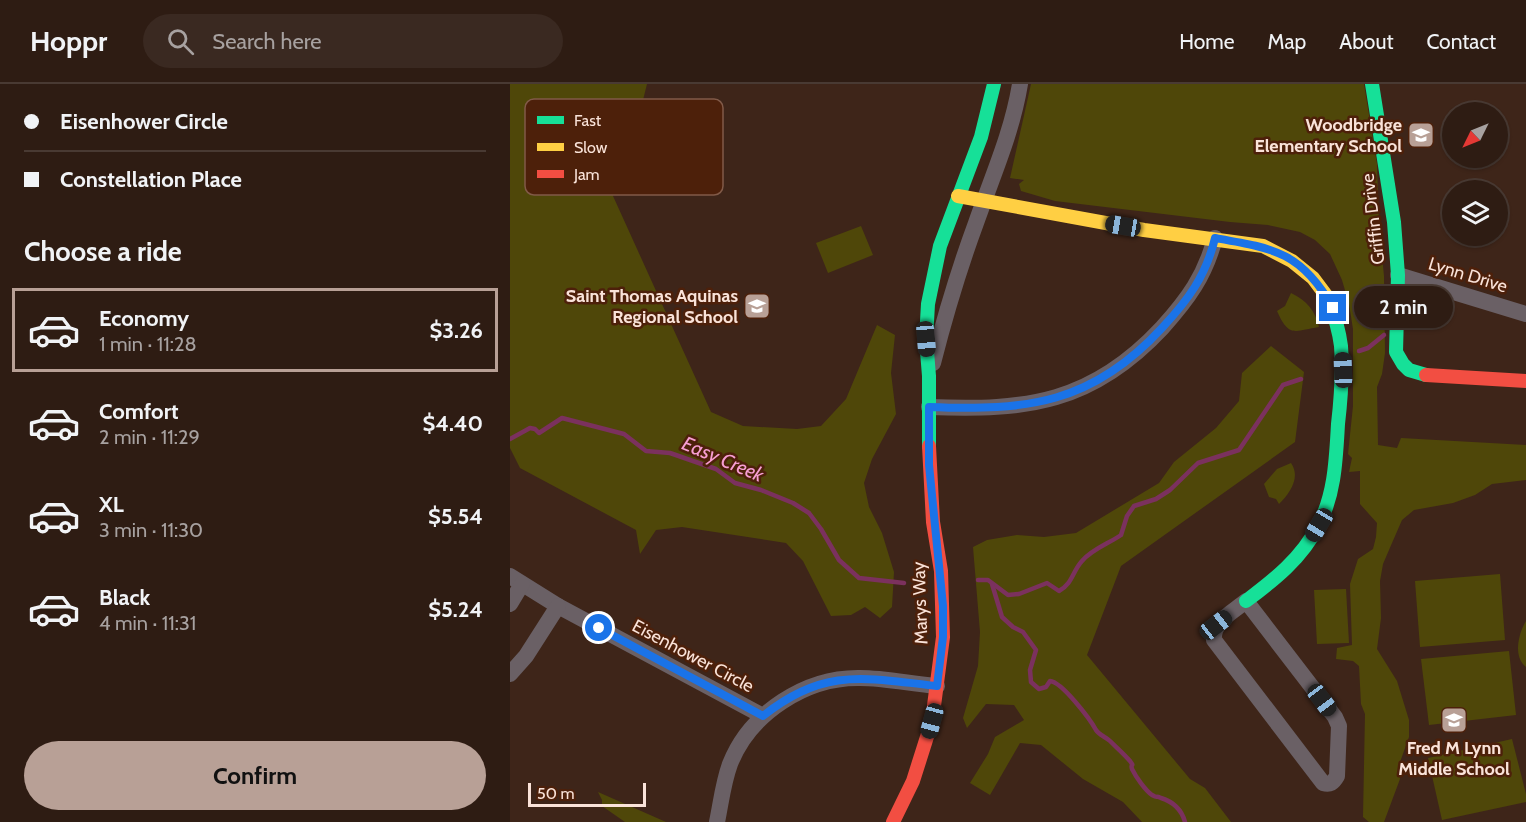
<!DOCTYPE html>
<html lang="en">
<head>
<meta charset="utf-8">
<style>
  :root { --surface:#2e1c13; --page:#3a2921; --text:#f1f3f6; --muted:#a7a1a0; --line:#493a33; --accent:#b8a096 }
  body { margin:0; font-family:Cabin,sans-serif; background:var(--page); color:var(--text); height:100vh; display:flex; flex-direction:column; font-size:22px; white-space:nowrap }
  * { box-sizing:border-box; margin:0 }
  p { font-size:20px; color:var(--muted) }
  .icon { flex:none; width:33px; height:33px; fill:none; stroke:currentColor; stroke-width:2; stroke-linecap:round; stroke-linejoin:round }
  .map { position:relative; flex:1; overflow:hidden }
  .side { display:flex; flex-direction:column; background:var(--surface); width:510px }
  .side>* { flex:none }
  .hud { display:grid; align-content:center; height:132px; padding:0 24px; background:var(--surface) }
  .needle { width:39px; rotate:227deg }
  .fabs { position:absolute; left:932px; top:18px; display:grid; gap:12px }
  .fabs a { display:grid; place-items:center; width:66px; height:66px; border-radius:50%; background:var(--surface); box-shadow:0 2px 4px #0004,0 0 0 2px var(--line); font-size:30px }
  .scale { position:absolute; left:18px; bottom:15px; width:118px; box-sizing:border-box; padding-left:6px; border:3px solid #fae3d9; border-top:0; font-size:16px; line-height:21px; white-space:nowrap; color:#fae3d9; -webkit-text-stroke:4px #4d200a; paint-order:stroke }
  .end { position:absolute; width:27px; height:27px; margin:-14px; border:8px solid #1a73e8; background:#fff; box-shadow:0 0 0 3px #fff }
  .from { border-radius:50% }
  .bubble { position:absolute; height:42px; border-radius:21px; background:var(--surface); box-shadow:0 2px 4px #0004,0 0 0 2px var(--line); font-size:20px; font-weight:700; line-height:42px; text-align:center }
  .car { position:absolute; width:18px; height:36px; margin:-18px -9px; border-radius:8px; box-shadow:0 0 4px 2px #0007; background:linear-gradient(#222 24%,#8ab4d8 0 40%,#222 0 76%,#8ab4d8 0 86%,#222 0) }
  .hud b { display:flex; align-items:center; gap:21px; height:57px; font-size:22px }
  .hud b+b { border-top:2px solid var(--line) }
  .hud i { width:15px; height:15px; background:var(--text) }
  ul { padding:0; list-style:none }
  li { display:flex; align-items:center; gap:18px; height:84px; margin:0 12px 9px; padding:0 12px; border:3px solid transparent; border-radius:0px }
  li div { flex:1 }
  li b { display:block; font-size:22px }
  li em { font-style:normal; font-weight:700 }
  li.on { border-color:var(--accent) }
  li>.icon { width:54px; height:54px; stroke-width:1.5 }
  h2 { padding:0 24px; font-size:27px; line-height:72px }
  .button { display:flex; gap:12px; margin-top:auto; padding:12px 24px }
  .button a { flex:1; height:69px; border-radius:36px; background:var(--accent); color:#111; font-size:24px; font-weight:700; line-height:69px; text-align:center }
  header { display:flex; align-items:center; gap:36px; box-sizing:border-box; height:84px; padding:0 30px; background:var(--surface); border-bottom:2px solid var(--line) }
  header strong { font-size:28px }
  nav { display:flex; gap:33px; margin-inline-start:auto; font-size:21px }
  .search { width:420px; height:54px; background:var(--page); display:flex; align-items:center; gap:15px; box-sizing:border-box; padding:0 21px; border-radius:33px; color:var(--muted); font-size:22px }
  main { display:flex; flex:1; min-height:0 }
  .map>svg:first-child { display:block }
</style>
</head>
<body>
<header>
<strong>Hoppr</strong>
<div class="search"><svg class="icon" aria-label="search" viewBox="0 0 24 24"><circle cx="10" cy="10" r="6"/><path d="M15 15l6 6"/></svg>Search here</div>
<nav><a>Home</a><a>Map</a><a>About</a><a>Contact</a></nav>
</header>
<main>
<section class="side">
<div class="hud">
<b><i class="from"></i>Eisenhower Circle</b>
<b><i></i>Constellation Place</b>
</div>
<h2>Choose a ride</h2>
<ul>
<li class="on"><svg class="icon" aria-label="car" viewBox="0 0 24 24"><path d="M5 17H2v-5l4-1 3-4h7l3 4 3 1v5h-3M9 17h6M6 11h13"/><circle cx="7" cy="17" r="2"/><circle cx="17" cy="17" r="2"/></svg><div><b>Economy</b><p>1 min · 11:28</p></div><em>$3.26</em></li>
<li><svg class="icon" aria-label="car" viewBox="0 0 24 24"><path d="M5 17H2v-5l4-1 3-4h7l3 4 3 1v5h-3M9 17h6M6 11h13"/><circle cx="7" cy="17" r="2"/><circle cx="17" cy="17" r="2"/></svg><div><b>Comfort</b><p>2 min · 11:29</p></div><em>$4.40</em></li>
<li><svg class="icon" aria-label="car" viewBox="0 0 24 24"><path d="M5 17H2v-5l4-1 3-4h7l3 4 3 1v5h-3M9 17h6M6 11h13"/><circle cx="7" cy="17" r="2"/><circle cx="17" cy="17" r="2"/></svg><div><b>XL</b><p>3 min · 11:30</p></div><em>$5.54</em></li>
<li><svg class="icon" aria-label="car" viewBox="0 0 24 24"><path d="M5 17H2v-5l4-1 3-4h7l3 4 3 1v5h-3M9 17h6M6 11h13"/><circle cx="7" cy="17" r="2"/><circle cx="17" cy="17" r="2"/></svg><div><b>Black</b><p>4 min · 11:31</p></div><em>$5.24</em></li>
</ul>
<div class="button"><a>Confirm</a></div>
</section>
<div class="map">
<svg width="1016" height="738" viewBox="0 0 1016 738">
  <rect width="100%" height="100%" fill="#3e2519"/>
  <g fill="#4f4709">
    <path d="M0 0H137L120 68 103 112 201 328 233 342 287 345 311 342 336 315 367 241 385 251 381 289 386 330 362 375 354 399 359 423 372 449 384 488 382 523 370 534 355 523 341 531 321 532 293 477 276 459 172 443 146 446 130 470 126 446 10 384 0 364Z"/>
    <path d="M521 0H854L867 80 869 141 874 192 875 269 872 290 867 303 868 361 887 364 891 354 1016 361V396L982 400 965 411 943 419 904 426 892 436 882 459 873 480 870 497 871 534 867 565 887 597 899 636V653L889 681 890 695 874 738H859L853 733 855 630 851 620 849 582 843 577 826 575 827 564 842 561 840 500 848 475 863 465 866 453 867 439 850 420V387L839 388 842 374 838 370 843 322V245L839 220 832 196 820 170 805 156 790 148 758 141 720 138 545 117 511 107 509 100 514 96 500 94Z"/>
    <path d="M351 142 363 171 318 189 306 159Z"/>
    <path d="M781 209C797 217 805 226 809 243 784 247 779 254 767 227L775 222Z"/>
    <path d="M761 262 794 288 785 358 611 482 577 571 680 695 695 704 721 738H632L613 718 573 695 531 661 510 659 480 711 460 699 478 670 485 653 514 636 504 621 476 620 457 644 453 634 468 582 470 548 463 463 477 456 507 451 534 453 566 449 649 399 664 378 706 344 729 317 732 289Z"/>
    <path d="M781 379C791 393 780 409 769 420L766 415 759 413 754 400 767 385Z"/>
    <path d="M990 490 995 556 910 563 905 497Z"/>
    <path d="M836 505 839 559 807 560 804 506Z"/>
    <path d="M1016 537V583C1003 573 1008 550 1016 537Z"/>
    <path d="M999 567 1006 631 919 641 911 575Z"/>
    <path d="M1002 655 1016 710V718L932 736 918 674Z"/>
    <path d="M88 708 156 738H115L92 722V716Z"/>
  </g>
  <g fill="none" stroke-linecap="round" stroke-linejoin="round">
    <g stroke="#7b315e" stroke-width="4.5">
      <path d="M849 267 858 264 874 251"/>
      <path d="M0 355 20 344 25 345 29 349 52 334 114 350 136 367 160 369 206 385 225 399 251 406 283 419 299 429 311 445 329 476 349 494 394 499"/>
      <path d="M468 496H478L498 511 509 510 537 499 549 507C563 499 562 488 572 477 582 465 598 460 611 451L617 432 624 422 646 415 660 406 688 379 729 366 773 301 791 295"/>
      <path d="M482 500 492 533 503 543 513 548 526 566 520 586 521 598 529 605 536 603 540 597C552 598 580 635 586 646 589 651 596 653 600 657 606 663 614 670 620 677 625 684 620 678 622 685 626 693 635 706 642 711 649 715 644 711 651 714 664 718 672 727 675 738"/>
    </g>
    <g stroke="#6a6065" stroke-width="16">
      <path d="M888 191 1016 230"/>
      <path d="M423 279C435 232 449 185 466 139 482 93 502 49 510 0"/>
      <path d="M419 323C517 327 582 319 652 244 678 215 695 192 705 154"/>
      <path d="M0 492 48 522 253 632"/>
      <path d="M736 517 825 633 829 642 827 692C823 699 820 701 813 699L704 556C702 538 723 528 736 517Z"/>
      <path d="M0 520 12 500"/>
      <path d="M0 590 16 572 48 522"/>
      <path d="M207 738C211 719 213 699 220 680 240 629 296 593 350 594 375 594 402 600 427 602"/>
    </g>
    <g stroke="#16e098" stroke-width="14">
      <path d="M862 0 884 138 888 191 886 268 893 280 899 286 916 291"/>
      <path d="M419 362V292L416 255 418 220 430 162 471 53 484 0"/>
      <path d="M736 517C764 496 792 474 808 442 825 411 826 374 828 340 831 314 833 288 831 262 829 245 824 230 818 214"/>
    </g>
    <path stroke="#ffcf43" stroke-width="14" d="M448 112 634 146 753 162 782 177 803 194 818 214"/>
    <g stroke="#f24e42" stroke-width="14">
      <path d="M916 291 1016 297"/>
      <path d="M383 738 403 697 422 637 433 553 431 487 423 438 419 362"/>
    </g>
  </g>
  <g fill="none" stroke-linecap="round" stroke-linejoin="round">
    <path stroke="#1a73e8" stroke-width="8" d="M89 544 253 632C314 583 355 594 427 602L433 553V522L419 381V323C517 327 582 320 652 244 678 216 696 192 705 154 763 164 792 168 823 224"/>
  </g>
  <defs>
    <symbol id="school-square" viewBox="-11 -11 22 22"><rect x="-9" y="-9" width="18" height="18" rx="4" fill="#b8a096" stroke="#4d200a"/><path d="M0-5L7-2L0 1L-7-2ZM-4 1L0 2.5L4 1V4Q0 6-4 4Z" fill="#fff"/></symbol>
  </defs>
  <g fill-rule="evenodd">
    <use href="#school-square" x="896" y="36" width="30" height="30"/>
    <use href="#school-square" x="232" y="207" width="30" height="30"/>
    <use href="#school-square" x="929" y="621" width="30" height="30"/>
  </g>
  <g text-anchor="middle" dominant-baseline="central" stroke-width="5" stroke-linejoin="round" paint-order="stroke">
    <g font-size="18" font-weight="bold" fill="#fae3d9" stroke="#4d200a" text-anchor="end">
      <text x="892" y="41">Woodbridge<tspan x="892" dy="21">Elementary School</tspan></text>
      <text x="228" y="212">Saint Thomas Aquinas<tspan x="228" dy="21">Regional School</tspan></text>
      <text x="944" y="664" text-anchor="middle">Fred M Lynn<tspan x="944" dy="21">Middle School</tspan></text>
    </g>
    <g font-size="18" fill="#fae3d9" stroke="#4d200a">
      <text transform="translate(863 135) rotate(-97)">Griffin Drive</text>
      <text transform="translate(958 191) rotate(17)">Lynn Drive</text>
      <text transform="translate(410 519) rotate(-92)">Marys Way</text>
      <text transform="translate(183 572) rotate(28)">Eisenhower Circle</text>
    </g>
    <g font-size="20" font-style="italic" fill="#f79ed3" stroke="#4d200a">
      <text transform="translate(213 375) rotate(23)">Easy Creek</text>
    </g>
  </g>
  <rect x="15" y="15" width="198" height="96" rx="9" fill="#4d200a" stroke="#815a48" stroke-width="1.5"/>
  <rect x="27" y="32" width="27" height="8" fill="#16e098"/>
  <rect x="27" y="59" width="27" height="8" fill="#ffcf43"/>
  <rect x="27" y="86" width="27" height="8" fill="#f24e42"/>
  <g font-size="16" fill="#fae3d9">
    <text x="64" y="42">Fast</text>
    <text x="64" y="69">Slow</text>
    <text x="64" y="96">Jam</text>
  </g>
</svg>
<div class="fabs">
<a><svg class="needle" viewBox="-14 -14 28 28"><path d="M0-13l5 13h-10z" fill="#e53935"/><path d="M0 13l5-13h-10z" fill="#a7a1a0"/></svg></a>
<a><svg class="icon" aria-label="layers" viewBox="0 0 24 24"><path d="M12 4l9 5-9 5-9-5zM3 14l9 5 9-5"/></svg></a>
</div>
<div class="scale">50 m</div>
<i class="end from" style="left:89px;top:544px"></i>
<i class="end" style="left:823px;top:224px"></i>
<div class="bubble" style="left:844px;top:202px;width:99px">2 min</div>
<i class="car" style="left:613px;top:142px;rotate:280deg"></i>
<i class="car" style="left:416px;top:255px;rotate:175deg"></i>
<i class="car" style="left:833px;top:286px;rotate:358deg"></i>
<i class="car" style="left:809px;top:441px;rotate:211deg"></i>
<i class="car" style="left:706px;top:541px;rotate:52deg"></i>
<i class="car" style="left:812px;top:616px;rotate:143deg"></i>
<i class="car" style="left:422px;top:637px;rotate:195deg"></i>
</div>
</main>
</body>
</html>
